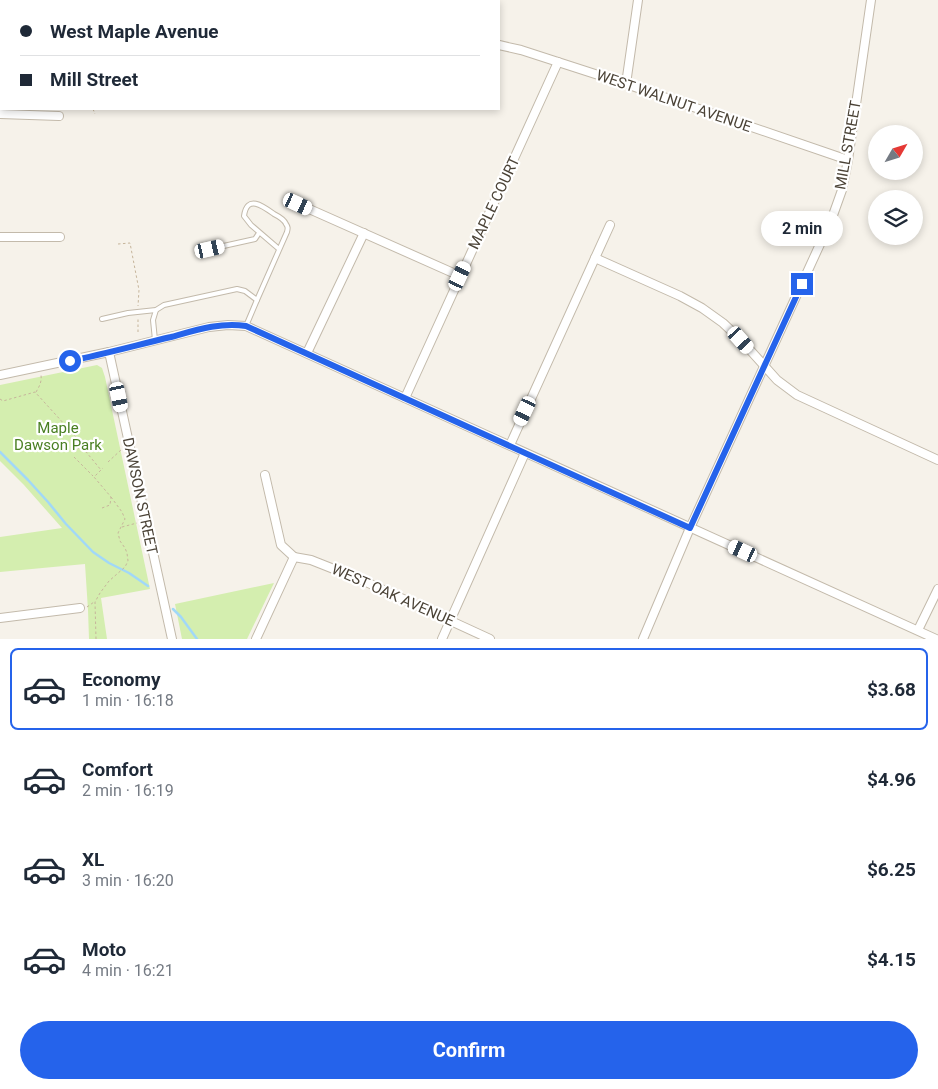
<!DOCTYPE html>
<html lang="en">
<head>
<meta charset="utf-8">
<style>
  :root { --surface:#fff; --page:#f2f2f3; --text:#1f2937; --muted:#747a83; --line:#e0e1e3; --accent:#2563eb }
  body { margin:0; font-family:Roboto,sans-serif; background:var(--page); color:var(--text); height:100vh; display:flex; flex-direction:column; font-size:19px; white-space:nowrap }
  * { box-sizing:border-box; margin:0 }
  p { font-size:16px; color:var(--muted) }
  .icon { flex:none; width:28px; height:28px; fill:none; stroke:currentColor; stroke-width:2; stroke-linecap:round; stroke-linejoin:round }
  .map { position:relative; height:639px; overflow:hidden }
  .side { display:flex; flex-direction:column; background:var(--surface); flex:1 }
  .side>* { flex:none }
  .banner { position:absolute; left:0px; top:0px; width:500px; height:110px; box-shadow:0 2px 8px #0003; display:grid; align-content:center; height:110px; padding:0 20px; background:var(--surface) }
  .needle { width:32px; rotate:51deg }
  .controls { position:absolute; left:868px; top:125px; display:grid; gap:10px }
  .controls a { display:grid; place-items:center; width:55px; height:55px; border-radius:50%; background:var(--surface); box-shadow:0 2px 8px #0003; font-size:25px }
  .end { position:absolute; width:22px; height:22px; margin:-11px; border:6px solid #2563eb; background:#fff; box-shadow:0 0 0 2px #fff }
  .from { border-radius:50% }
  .bubble { position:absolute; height:35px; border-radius:18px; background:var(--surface); box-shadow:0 2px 8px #0003; font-size:16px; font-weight:700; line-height:35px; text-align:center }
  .car { position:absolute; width:15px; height:30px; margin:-15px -8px; border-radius:6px; box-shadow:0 0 4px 1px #0007; background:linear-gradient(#fff 24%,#345 0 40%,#fff 0 76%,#345 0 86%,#fff 0) }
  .banner b { display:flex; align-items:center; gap:18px; height:48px; font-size:19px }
  .banner b+b { border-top:1px solid var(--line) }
  .banner i { width:12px; height:12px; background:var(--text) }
  ul { padding:9px 0 0; list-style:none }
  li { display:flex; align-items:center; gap:15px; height:82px; margin:0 10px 8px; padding:0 10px; border:2px solid transparent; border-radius:8px }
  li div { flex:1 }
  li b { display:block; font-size:19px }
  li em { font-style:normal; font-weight:700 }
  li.selected { border-color:var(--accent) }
  li>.icon { width:45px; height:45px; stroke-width:1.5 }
  .button { display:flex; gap:10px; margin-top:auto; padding:10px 20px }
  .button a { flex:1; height:58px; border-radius:30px; background:var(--accent); color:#fff; font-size:20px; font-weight:700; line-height:58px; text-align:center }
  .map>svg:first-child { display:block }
</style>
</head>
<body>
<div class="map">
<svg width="938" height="639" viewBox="0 0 938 639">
  <rect width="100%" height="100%" fill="#f6f2ea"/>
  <g fill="#d4eeaf">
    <path d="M0 0H182L181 1H1V62L0 63Z"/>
    <path d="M97 365 102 368 105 377 150 589 101 598 107 639H89L88 610 85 564 0 572V537L62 528 24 485 0 461V385Z"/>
    <path d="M274 583 247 639H182L175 604Z"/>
  </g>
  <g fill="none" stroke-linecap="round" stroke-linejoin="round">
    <g stroke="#a1d8f8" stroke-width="2.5">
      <path d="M0 452 28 480 48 502 66 524 93 552 109 563 129 573 148 586"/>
      <path d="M173 609 181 617 197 639"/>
    </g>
    <defs>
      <g id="service">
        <path d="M210 249 255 239 259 233"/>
        <path d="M102 319 128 313 156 310 164 305 237 289 245 291 257 300"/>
        <path d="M246 326 257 300 287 232C288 228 288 227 286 224 284 219 278 216 274 214 263 206 247 194 244 216L251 225 279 249"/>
        <path d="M155 340 153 320 156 310"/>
      </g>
      <g id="minor">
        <path d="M217 0 220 1"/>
        <path d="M378 1V0"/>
        <path d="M499 45 521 50 626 84 848 160"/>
        <path d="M626 84 638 0"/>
        <path d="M0 114 59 116"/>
        <path d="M298 204 460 276"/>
        <path d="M0 237H60"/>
        <path d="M595 258 680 296 702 308 723 323 741 340 777 380 797 395 938 460"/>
        <path d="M109 352 172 639"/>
        <path d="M307 353 364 233"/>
        <path d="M0 375 109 352 209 327 228 325 246 326 936 639"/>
        <path d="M405 398 558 62"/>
        <path d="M510 445 610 225"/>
        <path d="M265 475 281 545 294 557"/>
        <path d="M294 557 311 560 364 581 490 639"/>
        <path d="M0 618 80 608"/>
        <path d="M918 630 938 589"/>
        <path d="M256 639 294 557"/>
        <path d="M442 639 525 453"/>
        <path d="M643 639 690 528 832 218 842 190 848 160 871 0"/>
      </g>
    </defs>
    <use href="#service" stroke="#c3baab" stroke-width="6"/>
    <use href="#minor" stroke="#c3baab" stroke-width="10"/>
    <g stroke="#c6b59b" stroke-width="1" stroke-dasharray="2.5 2.5" stroke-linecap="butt">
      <path d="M71 1 72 0"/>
      <path d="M93 109 95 114"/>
      <path d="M118 244 130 243 139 290 138 306"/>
      <path d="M138 332V318"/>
      <path d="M36 392C39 387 42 382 41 375"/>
      <path d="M0 399 3 401 35 392 76 437 82 445 87 453 101 470"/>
      <path d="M78 449 82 445"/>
      <path d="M74 457 93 476"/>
      <path d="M108 462 122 449"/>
      <path d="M102 508 110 505 111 497 94 477 103 468"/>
      <path d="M122 527 137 523"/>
      <path d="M87 607 94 602"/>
      <path d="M96 639 95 602 100 593 109 581 125 567 128 561 127 553 125 548 120 541 118 533 125 519 122 512 111 497"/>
    </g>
    <use href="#service" stroke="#fff" stroke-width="4"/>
    <use href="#minor" stroke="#fff" stroke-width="8"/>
  </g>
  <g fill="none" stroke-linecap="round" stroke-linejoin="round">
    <path stroke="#2563eb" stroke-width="6" d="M70 361C104 354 137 345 171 337 196 330 220 322 246 326L690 528 802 284"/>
  </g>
  <g text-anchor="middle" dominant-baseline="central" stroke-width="4.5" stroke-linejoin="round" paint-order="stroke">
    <g font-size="15" fill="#4b4337" stroke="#fff">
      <text transform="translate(674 101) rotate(19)">WEST WALNUT AVENUE</text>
      <text transform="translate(848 145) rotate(-80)">MILL STREET</text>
      <text transform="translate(494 203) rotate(-65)">MAPLE COURT</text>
      <text transform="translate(140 496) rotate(78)">DAWSON STREET</text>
      <text transform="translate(393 595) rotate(24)">WEST OAK AVENUE</text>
    </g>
    <g font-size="15" fill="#497f22" stroke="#fff">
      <text x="58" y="428">Maple<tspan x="58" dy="17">Dawson Park</tspan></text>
    </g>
  </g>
</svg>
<div class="controls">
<a><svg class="needle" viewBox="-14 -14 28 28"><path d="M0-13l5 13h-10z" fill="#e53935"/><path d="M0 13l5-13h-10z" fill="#747a83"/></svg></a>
<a><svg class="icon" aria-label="layers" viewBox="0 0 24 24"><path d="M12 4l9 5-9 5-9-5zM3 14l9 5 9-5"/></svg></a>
</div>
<i class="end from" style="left:70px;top:361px"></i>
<i class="end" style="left:802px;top:284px"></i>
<div class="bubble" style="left:761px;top:211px;width:82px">2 min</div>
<i class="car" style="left:298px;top:204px;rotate:115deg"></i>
<i class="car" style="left:210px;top:249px;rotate:77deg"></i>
<i class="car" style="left:460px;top:276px;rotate:25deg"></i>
<i class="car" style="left:741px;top:340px;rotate:138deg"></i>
<i class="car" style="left:119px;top:397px;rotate:168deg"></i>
<i class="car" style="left:525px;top:411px;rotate:205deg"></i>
<i class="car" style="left:743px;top:551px;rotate:295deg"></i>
<div class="banner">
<b><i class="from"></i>West Maple Avenue</b>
<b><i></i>Mill Street</b>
</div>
</div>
<section class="side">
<ul>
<li class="selected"><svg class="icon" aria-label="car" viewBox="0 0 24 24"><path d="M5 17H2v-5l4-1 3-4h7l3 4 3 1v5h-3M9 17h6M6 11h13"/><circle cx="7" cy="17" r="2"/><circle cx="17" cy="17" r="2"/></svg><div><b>Economy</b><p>1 min · 16:18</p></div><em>$3.68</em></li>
<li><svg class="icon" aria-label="car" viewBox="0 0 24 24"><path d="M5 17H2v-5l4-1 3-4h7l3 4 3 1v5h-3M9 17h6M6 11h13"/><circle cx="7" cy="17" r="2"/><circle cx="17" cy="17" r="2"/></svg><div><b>Comfort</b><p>2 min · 16:19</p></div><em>$4.96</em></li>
<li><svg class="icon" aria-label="car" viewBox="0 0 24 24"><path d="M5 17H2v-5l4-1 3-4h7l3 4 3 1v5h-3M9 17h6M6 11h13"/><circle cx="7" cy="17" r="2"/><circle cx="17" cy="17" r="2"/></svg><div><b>XL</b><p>3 min · 16:20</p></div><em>$6.25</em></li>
<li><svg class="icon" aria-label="car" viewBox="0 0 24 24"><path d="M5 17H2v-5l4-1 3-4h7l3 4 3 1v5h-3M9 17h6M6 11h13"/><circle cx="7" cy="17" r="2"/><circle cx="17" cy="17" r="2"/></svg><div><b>Moto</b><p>4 min · 16:21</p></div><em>$4.15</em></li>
</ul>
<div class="button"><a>Confirm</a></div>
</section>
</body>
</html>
